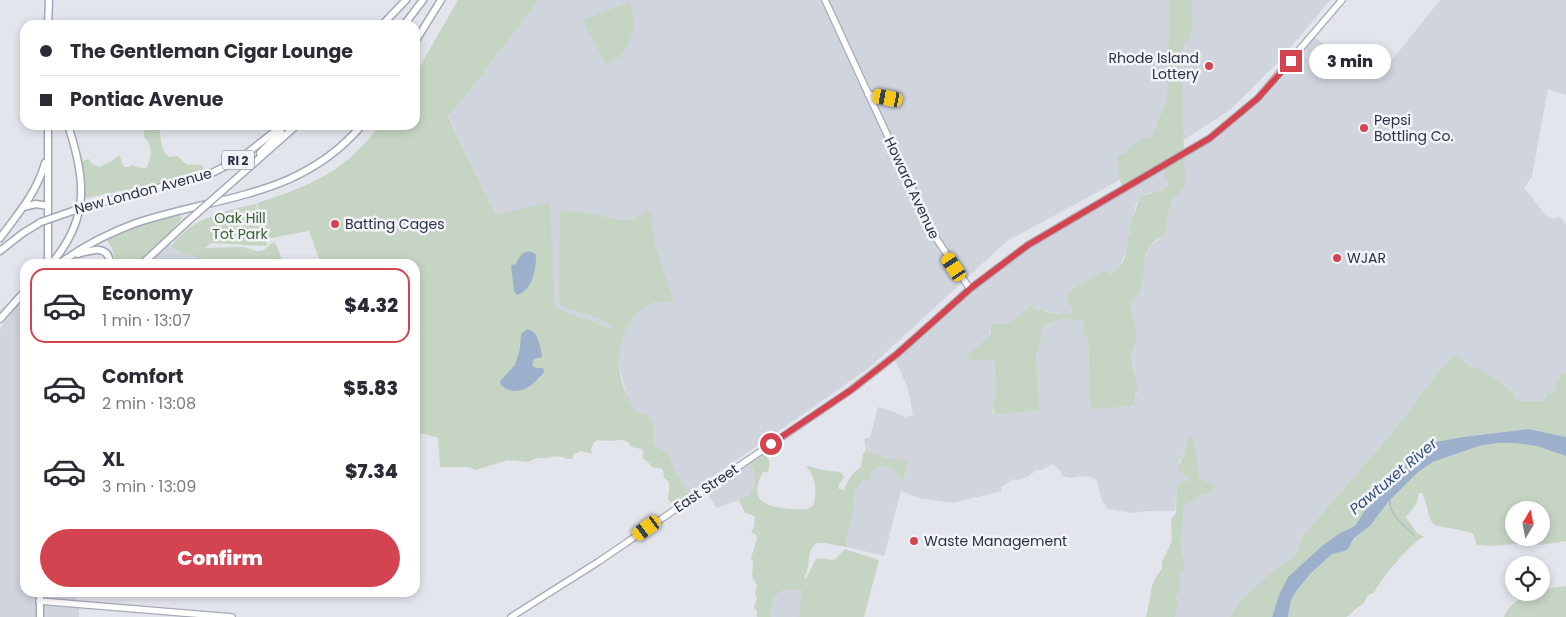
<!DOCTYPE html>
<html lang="en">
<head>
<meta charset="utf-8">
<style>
  :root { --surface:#fff; --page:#f7f7f7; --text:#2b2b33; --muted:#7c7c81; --line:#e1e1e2; --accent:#d34450 }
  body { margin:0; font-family:Poppins,sans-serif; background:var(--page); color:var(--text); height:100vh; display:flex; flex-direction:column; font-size:19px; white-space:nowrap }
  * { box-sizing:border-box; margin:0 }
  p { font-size:16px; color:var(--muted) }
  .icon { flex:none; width:28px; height:28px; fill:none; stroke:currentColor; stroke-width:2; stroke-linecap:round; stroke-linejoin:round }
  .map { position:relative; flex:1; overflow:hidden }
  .drawer { position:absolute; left:20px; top:259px; width:400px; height:338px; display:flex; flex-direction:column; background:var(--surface); border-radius:15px; box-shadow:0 2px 8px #0003 }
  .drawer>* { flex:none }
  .hud { position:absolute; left:20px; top:20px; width:400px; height:110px; border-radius:15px; box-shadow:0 2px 8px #0003; display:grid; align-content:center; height:110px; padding:0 20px; background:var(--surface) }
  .needle { width:32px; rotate:10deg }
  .fabs { position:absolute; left:1505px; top:501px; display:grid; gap:10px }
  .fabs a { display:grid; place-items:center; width:45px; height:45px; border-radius:50%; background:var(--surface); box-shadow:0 2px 8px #0003; font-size:25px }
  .end { position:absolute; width:22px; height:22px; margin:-11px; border:6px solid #d34450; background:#fff; box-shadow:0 0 0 2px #fff }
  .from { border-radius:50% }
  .bubble { position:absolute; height:35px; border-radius:18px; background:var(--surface); box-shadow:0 2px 8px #0003; font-size:16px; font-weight:800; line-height:35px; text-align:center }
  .car { position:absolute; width:15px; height:30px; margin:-15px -8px; border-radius:6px; box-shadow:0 0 4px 1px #0007; background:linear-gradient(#f5c518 24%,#345 0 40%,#f5c518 0 76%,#345 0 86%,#f5c518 0) }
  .hud b { display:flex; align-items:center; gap:18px; height:48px; font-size:19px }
  .hud b+b { border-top:1px solid var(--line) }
  .hud i { width:12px; height:12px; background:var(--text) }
  ul { padding:9px 0 0; list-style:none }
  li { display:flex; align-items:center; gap:15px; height:75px; margin:0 10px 8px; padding:0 10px; border:2px solid transparent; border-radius:15px }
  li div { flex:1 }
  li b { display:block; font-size:19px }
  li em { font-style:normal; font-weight:800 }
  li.selected { border-color:var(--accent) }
  li>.icon { width:45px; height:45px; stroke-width:1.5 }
  .cta { display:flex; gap:10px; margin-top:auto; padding:10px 20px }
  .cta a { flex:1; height:58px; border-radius:30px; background:var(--accent); color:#fff; font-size:20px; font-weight:800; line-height:58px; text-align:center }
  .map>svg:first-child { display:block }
</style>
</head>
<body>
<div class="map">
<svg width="1566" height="617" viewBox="0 0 1566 617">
  <rect width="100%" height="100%" fill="#e2e5eb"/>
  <g fill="#d0d4dd">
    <path d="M539 0H1330L1281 59 1230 110 1131 174 1007 241 869 368 685 496 628 398 607 327 554 308 550 203 495 216 448 115 468 93Z"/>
    <path d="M1440 0H1566V95L1548 89 1532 176 1524 188 1531 196 1545 215 1552 219 1560 217 1566 224V373L1564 372 1557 390 1554 393 1549 392 1543 401H1520L1514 397V393L1485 371 1469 366 1462 360 1453 357 1435 376 1393 432 1303 535 1295 556 1239 602 1230 617H1175L1178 602 1176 598 1181 585 1179 575 1183 571 1181 530 1183 525 1184 506 1195 498 1205 495 1212 483 1200 479 1193 440 1186 447 1185 453 1179 462 1182 474 1186 477 1188 481 1176 494 1175 511H1149L1133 513 1107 509 1101 498 1097 481 1091 477 1081 476 1071 478 1062 476 1061 472 1053 464 1041 470H1036L1029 476 1017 480 1014 479 1001 487V491L998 492 952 503 919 498 901 491 884 556 847 547 846 534 851 519 852 500 856 488 871 472 881 466 894 470 903 483 908 462 886 459 885 457 870 454 866 450 864 439 870 437 878 407 894 412 905 417 913 415 908 389 894 357 929 326 1009 262 1122 189 1166 164 1169 186 1163 190 1142 195 1136 204 1133 218 1129 225 1131 236 1126 243 1128 248 1118 269 1108 275 1102 271 1068 292 1066 300 1073 310 1069 316 1044 311 1041 309 1035 310 1031 307 1007 324 990 330V336L971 360H994L996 394 993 404V414L1039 411 1036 355 1041 340V327L1063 318 1085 320V329L1088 338 1090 400 1134 407V396L1137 393 1134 368 1131 358 1135 347 1131 309 1133 299 1143 283 1142 280 1145 259 1150 246 1158 240 1167 228V219L1171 202 1176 194 1181 191 1186 171 1181 155 1246 110 1313 36 1330 49 1335 45 1376 78 1381 70H1384Z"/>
    <path d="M165 240 184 255 187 253 195 256 199 262 198 264H139Z"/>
    <path d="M25 295V591H77L76 603 79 604V617H0V329L13 309Z"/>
    <path d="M749 459 757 476 755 487 749 496 717 508 704 489Z"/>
    <path d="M788 588 804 590V617H771L772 604 776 594 782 589Z"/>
  </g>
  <g fill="#c6d5c3" fill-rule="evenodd">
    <path d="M458 0H539L468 93 448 116 495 215 550 202 555 308 607 327 608 331 612 327C605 318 573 310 561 306L559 296 560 211 583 212 619 220H629L634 219 646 211 650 212 656 249 673 298V303C665 303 656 301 650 304 627 315 618 343 619 367 620 383 629 400 637 413L647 414 654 424C652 437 651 449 667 452L675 472 692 497 675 509 668 499C668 491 673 483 664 478L663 469 652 467 647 461 643 459V453L642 449 631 447C626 438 621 440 613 441 607 441 601 440 595 441L591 448 592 454 581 451 574 454 572 459H566L563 457 555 456 548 458H537L528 462 508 460 476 470 469 467H440L438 438 425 434H415V264H309L319 259 309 231 266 239 267 246H266L212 243 204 248 243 247 257 251 264 250 272 243H275C280 251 280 261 290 264H198L199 261 195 256 188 253 184 255 171 246C192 218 224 211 256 204L266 238 257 203C294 191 332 178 359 149 367 142 373 133 379 125H415V75Z"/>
    <path d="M1170 0H1191L1193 27 1189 39 1184 43 1181 58 1184 153 1182 155C1185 165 1189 180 1182 189 1178 195 1173 197 1171 204 1169 209 1167 216 1167 222 1166 226 1168 226 1166 229 1163 237 1154 240 1150 246 1139 260 1149 290 1133 299L1131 309 1136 329V341L1131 358 1138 389 1134 396V406L1092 409 1090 400 1088 338 1084 336 1085 321 1063 318 1041 327V340L1036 355 1039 411 994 414 993 404 996 394 994 360H971L966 357 990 336 992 324H1007L1032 306 1035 310 1041 309C1049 315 1060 313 1069 315L1073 310 1066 300 1068 292 1102 271H1106L1108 275C1118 271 1125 261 1127 250 1128 246 1126 242 1127 238L1131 236 1129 225C1135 216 1136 205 1141 196L1163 190 1169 185 1164 176 1166 165 1123 188 1119 178 1117 155 1126 153C1133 142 1139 140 1152 137L1167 100Z"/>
    <path d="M630 2C638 26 632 55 606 64L584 23 585 19Z"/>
    <path d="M144 125H158C162 135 159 149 169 157L178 156C189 170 189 162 203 166L204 169 163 182 82 199 79 162 89 159 92 164 100 167C107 163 113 161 119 155L124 167H129L132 165 140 168H146C152 159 153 145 144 137Z"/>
    <path d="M178 215 182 218 165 240 139 264H116L112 248 107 240 109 235 155 219Z"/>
    <path d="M1453 356 1462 360 1469 366 1485 371 1514 393V397L1520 401H1543L1549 392 1554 393 1557 390 1555 384 1564 372 1566 373V437L1529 429 1463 437 1426 446 1417 452 1390 478 1367 507 1355 526 1340 533 1323 546 1288 577 1279 595 1272 617H1230L1239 602 1270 574 1295 556 1303 535 1393 432 1435 376Z"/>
    <path d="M1190 437 1193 438 1194 442 1200 479 1212 483 1217 487C1206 495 1195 498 1184 506L1183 525 1181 530 1182 555 1185 561 1183 571 1179 575 1181 585 1176 598 1178 602 1175 617H1146L1153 582 1162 568V562L1172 541 1171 519 1176 513 1177 487 1180 483 1188 481 1186 477 1179 471 1178 467 1185 453 1187 440Z"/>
    <path d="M1497 443C1521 442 1544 446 1566 456V541L1541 545 1529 543 1489 546 1477 545 1473 534 1469 532 1434 525C1426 515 1428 503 1422 493H1419L1417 503 1406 517 1416 532 1424 537C1410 543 1380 580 1374 593L1368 595 1363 604C1355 607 1353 614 1346 617H1288L1291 600 1297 590 1311 573 1332 554 1345 551 1348 549 1354 538 1370 526 1388 502 1418 472 1433 462 1454 455 1479 446ZM1514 510H1541V538H1514Z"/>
    <path d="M763 450C769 458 771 462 768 472H763C747 503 768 507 792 509 801 509 808 512 814 504 816 489 817 478 806 466 813 466 818 470 824 470 830 471 835 471 842 473L844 478 839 484V489L844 490C848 480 852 473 861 467L863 455 866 450C872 455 881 454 887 459H899L908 461 903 483 894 470 881 466 871 472 870 481 863 480C849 497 856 503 851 520 848 530 845 537 847 547L824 543H817C805 550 812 567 804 577L806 579 816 558 834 560 845 549 879 560 864 617H799L802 590C777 587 773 592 771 617H757V611L754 608 757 598 755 594 757 586 752 576 753 563 751 558 757 539 756 535 751 532 754 527 755 517 752 515 745 513 738 499 749 496C759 480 756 475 749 459Z"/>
    <path d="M1566 586V617H1504C1509 603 1527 592 1541 592V590Z"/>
  </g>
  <g fill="#9cb0cc">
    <path d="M529 251 534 253 536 255C536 270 533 290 517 295L514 291 511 265 516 264C519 257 521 253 529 251Z"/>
    <path d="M527 329C539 332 539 344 542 354V357L534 359 532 365 536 368H543L544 372C533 386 517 399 501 385L500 381 515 365 520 349 521 334Z"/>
    <path d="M1529 429 1566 437V456L1537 446 1514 443H1497L1479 446 1433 462 1418 472 1388 502 1370 526 1354 538 1348 549 1345 551 1332 554 1311 573 1297 590 1291 600 1288 617H1272L1279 595 1288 577 1322 546 1340 533 1355 526 1367 507 1390 478 1417 451 1431 443 1463 437Z"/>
  </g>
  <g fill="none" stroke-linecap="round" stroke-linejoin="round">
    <path stroke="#9cb0cc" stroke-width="1" d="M1390 501C1388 514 1405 526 1414 535"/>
    <defs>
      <g id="secondary">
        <path d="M825 0 932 232 970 289"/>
        <path d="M868 94 888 98 897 97"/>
        <path d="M39 601 232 617"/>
        <path d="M511 617 598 562 851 390 897 354 971 288 1028 245 1210 138 1258 98 1342 0"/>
      </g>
      <g id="primary">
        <path d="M48 25 49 0"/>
        <path d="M382 25 406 0"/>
        <path d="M404 25 423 0"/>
        <path d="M415 42 441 0"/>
        <path d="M48 125V264"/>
        <path d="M260 153 281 132"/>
        <path d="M229 185 297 125"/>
        <path d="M87 206 185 181 214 172 241 158 283 125"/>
        <path d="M23 207 36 204 48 206"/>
        <path d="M0 238C18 214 37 192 45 163"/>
        <path d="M0 251 23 233 41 222"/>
        <path d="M78 254C91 250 109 244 110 264"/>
        <path d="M51 264C91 217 85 179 68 125"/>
        <path d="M59 264C83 246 109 233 136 223 220 195 300 198 362 125"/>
        <path d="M142 264 186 223"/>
        <path d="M0 319 25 291"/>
        <path d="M40 617V591"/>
      </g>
    </defs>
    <use href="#secondary" stroke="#a7abb6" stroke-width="8"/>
    <use href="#primary" stroke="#a1a8b7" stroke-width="9"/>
    <use href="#secondary" stroke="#fff" stroke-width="5.5"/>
    <use href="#primary" stroke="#fff" stroke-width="6"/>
    <defs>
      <g id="primary-bridge">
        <path d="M41 222 87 206"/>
        <path d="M186 223 229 185"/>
      </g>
    </defs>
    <use href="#primary-bridge" stroke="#a1a8b7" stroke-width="9" stroke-linecap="butt"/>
    <use href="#primary-bridge" stroke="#fff" stroke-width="6"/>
  </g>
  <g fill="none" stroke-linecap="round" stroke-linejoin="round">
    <path stroke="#d34450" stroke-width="6" d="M771 444 851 390 897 354 971 288 1028 245 1210 138 1258 98 1291 61"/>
  </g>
  <g fill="#d34450" stroke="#f2f4f8" stroke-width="2">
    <circle cx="1209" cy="66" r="5"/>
    <circle cx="1364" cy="128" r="5"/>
    <circle cx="335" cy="224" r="5"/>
    <circle cx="1337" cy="258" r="5"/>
    <circle cx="914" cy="541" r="5"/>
  </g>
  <g text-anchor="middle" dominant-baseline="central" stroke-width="5" stroke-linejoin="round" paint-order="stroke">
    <rect fill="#f2f4f8" stroke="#656c7a" stroke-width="1" x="222" y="150.5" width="32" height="19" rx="4"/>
    <g font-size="12" font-weight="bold" fill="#293144">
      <text x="238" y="160">RI 2</text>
    </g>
    <g font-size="14" fill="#293144" stroke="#f2f4f8" text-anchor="start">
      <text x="1199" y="58" text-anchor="end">Rhode Island<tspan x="1199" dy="16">Lottery</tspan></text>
      <text x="1374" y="120">Pepsi<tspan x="1374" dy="16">Bottling Co.</tspan></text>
      <text x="345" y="224">Batting Cages</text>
      <text x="1347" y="258">WJAR</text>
      <text x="924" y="541">Waste Management</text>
    </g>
    <g font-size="14" fill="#293144" stroke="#f2f4f8">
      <text transform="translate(912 188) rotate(65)">Howard Avenue</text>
      <text transform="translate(143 191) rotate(-15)">New London Avenue</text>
      <text transform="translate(706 488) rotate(-34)">East Street</text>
    </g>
    <g font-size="14" fill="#3b6036" stroke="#f2f4f8">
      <text x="240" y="218">Oak Hill<tspan x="240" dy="16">Tot Park</tspan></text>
    </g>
    <g font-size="15" font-style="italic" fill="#324d79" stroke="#f2f4f8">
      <text transform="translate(1393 476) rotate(-40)">Pawtuxet River</text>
    </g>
  </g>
</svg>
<div class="fabs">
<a><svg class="needle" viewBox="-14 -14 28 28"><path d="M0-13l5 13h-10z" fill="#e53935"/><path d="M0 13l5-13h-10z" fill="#7c7c81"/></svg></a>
<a><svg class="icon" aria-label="locate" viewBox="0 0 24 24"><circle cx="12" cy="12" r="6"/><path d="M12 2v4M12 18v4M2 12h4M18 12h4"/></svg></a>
</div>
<i class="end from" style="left:771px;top:444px"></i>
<i class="end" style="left:1291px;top:61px"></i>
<div class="bubble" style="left:1309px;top:44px;width:82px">3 min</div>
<i class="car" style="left:888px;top:98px;rotate:280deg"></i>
<i class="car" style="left:954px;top:267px;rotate:326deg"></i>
<i class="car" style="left:647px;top:528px;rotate:234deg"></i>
<div class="hud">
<b><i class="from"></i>The Gentleman Cigar Lounge</b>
<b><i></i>Pontiac Avenue</b>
</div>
<section class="drawer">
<ul>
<li class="selected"><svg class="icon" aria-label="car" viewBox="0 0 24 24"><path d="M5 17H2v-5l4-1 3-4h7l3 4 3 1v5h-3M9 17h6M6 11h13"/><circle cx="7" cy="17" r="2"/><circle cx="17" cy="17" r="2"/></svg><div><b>Economy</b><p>1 min · 13:07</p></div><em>$4.32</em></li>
<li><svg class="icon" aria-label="car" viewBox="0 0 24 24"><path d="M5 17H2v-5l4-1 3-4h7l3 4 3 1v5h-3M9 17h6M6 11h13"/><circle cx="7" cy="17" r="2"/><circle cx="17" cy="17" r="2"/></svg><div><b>Comfort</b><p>2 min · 13:08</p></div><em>$5.83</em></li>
<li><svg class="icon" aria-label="car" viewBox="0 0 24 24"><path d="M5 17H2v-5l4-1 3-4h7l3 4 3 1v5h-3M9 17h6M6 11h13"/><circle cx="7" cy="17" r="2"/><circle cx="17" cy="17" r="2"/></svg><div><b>XL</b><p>3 min · 13:09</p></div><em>$7.34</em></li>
</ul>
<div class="cta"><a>Confirm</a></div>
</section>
</div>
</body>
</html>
